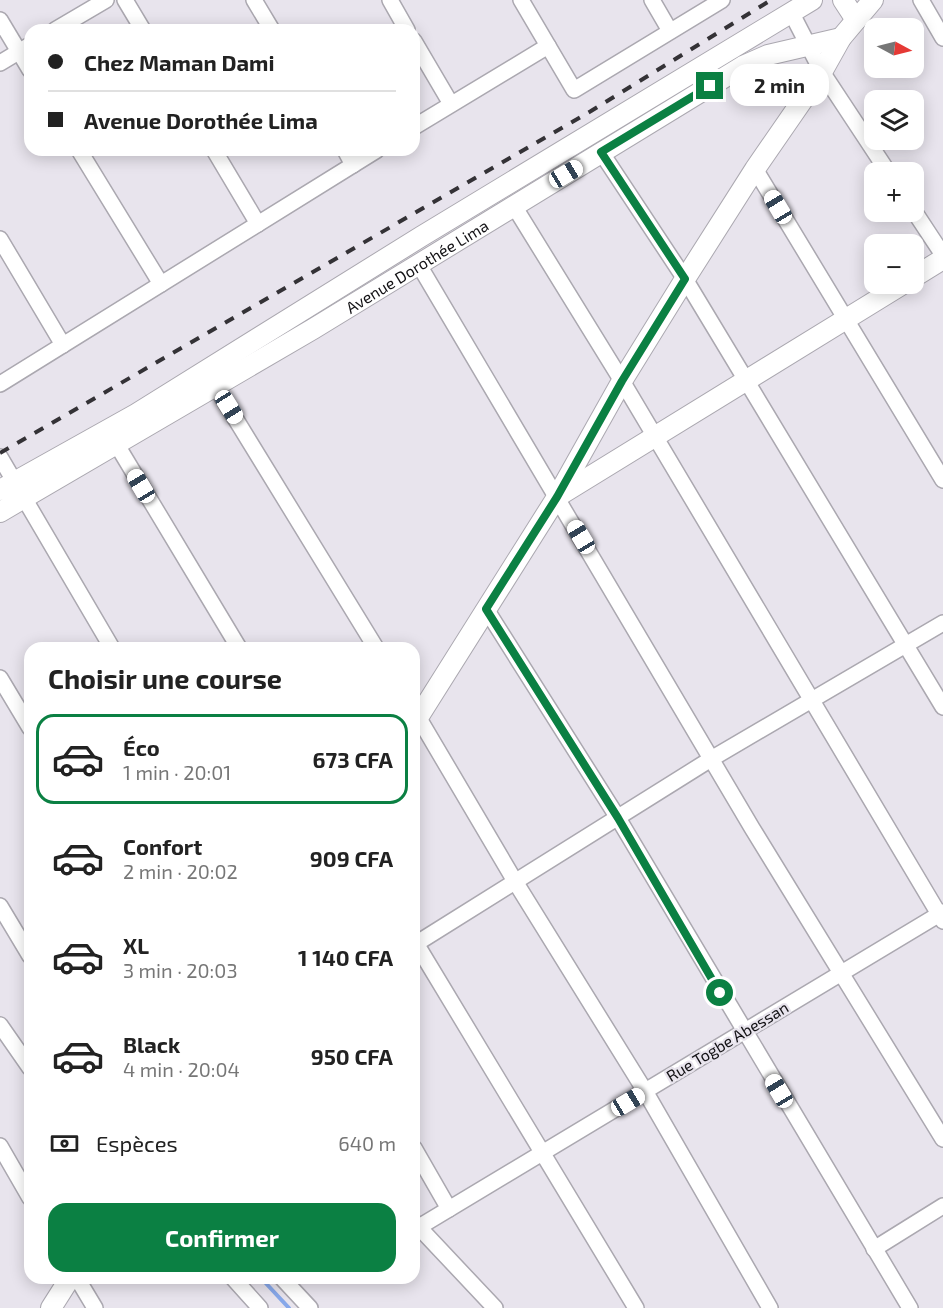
<!DOCTYPE html>
<html lang="fr">
<head>
<meta charset="utf-8">
<style>
  :root { --surface:#fff; --page:#f2f2f2; --text:#222; --muted:#767676; --line:#e0e0e0; --accent:#0b8043 }
  body { margin:0; font-family:"Exo 2",sans-serif; background:var(--page); color:var(--text); height:100vh; display:flex; flex-direction:column; font-size:22px; white-space:nowrap }
  * { box-sizing:border-box; margin:0 }
  p { font-size:20px; color:var(--muted) }
  .icon { flex:none; width:33px; height:33px; fill:none; stroke:currentColor; stroke-width:2; stroke-linecap:round; stroke-linejoin:round }
  .map { position:relative; flex:1; overflow:hidden }
  .panel { position:absolute; left:24px; top:642px; width:396px; height:642px; display:flex; flex-direction:column; background:var(--surface); border-radius:18px; box-shadow:0 3px 15px #0003 }
  .panel>* { flex:none }
  .banner { position:absolute; left:24px; top:24px; width:396px; height:132px; border-radius:18px; box-shadow:0 3px 15px #0003; display:grid; align-content:center; height:132px; padding:0 24px; background:var(--surface) }
  .needle { width:39px; rotate:97deg }
  .controls { position:absolute; left:864px; top:18px; display:grid; gap:12px }
  .controls a { display:grid; place-items:center; width:60px; height:60px; border-radius:12px; background:var(--surface); box-shadow:0 3px 15px #0003; font-size:30px }
  .end { position:absolute; width:27px; height:27px; margin:-14px; border:8px solid #0b8043; background:#fff; box-shadow:0 0 0 3px #fff }
  .from { border-radius:50% }
  .bubble { position:absolute; height:42px; border-radius:18px; background:var(--surface); box-shadow:0 3px 15px #0003; font-size:20px; font-weight:700; line-height:42px; text-align:center }
  .car { position:absolute; width:18px; height:36px; margin:-18px -9px; border-radius:8px; box-shadow:0 0 4px 2px #0007; background:linear-gradient(#fff 24%,#345 0 40%,#fff 0 76%,#345 0 86%,#fff 0) }
  .banner b { display:flex; align-items:center; gap:21px; height:57px; font-size:22px }
  .banner b+b { border-top:2px solid var(--line) }
  .banner i { width:15px; height:15px; background:var(--text) }
  ul { padding:0; list-style:none }
  li { display:flex; align-items:center; gap:18px; height:90px; margin:0 12px 9px; padding:0 12px; border:3px solid transparent; border-radius:18px }
  li div { flex:1 }
  li b { display:block; font-size:22px }
  li em { font-style:normal; font-weight:700 }
  li.current { border-color:var(--accent) }
  li>.icon { width:54px; height:54px; stroke-width:1.5 }
  h2 { padding:0 24px; font-size:27px; line-height:72px }
  .pay { display:flex; align-items:center; gap:15px; height:66px; padding:0 24px; font-size:22px }
  .pay p { margin-inline-start:auto }
  .cta { display:flex; gap:12px; margin-top:auto; padding:12px 24px }
  .cta a { flex:1; height:69px; border-radius:18px; background:var(--accent); color:#fff; font-size:24px; font-weight:700; line-height:69px; text-align:center }
  .map>svg:first-child { display:block }
</style>
</head>
<body>
<div class="map">
<svg width="943" height="1308" viewBox="0 0 943 1308">
  <rect width="100%" height="100%" fill="#e8e4ed"/>
  <g fill="none" stroke-linecap="round" stroke-linejoin="round">
    <path stroke="#87a8ea" stroke-width="4" d="M261 1278 289 1308"/>
    <defs>
      <g id="minor">
        <path d="M125 0 143 30"/>
        <path d="M254 0 272 30"/>
        <path d="M390 0 407 30"/>
        <path d="M521 0 574 90 722 0"/>
        <path d="M652 0 670 31"/>
        <path d="M921 0 943 38"/>
        <path d="M791 12 822 72 888 172"/>
        <path d="M0 20 30 70"/>
        <path d="M55 30 106 0"/>
        <path d="M414 41 451 104"/>
        <path d="M0 63 30 45"/>
        <path d="M414 127 548 46"/>
        <path d="M79 150 161 284"/>
        <path d="M214 150 258 224"/>
        <path d="M345 150 353 165"/>
        <path d="M601 152 685 279 943 707"/>
        <path d="M755 169 943 480"/>
        <path d="M514 206 622 381 943 921"/>
        <path d="M914 211 943 255"/>
        <path d="M0 239 63 345"/>
        <path d="M419 265 752 828 943 1139"/>
        <path d="M0 384 377 150"/>
        <path d="M216 387 376 648"/>
        <path d="M117 445 239 648"/>
        <path d="M0 457 112 648"/>
        <path d="M486 609 618 818 910 1308"/>
        <path d="M0 678 30 728"/>
        <path d="M414 710 516 883 645 1091 770 1308"/>
        <path d="M0 906 30 956"/>
        <path d="M414 940 636 1308"/>
        <path d="M414 945 711 759 943 623"/>
        <path d="M0 1025 30 1068"/>
        <path d="M0 1146 30 1198"/>
        <path d="M414 1148 449 1209"/>
        <path d="M414 1222 495 1308"/>
        <path d="M419 1227 943 912"/>
        <path d="M874 1249 943 1206"/>
        <path d="M77 1278 95 1308"/>
        <path d="M233 1278 260 1308"/>
        <path d="M282 1278 310 1308"/>
      </g>
      <g id="major">
        <path d="M843 0 856 20"/>
        <path d="M914 277 943 259"/>
        <path d="M0 490 136 414 422 236 812 0"/>
        <path d="M560 495 903 284"/>
        <path id="s1" d="M0 512 313 329 743 66 768 55 841 38"/>
        <path d="M414 724 557 497 622 381 685 279 755 169 822 72 841 38 873 0"/>
        <path d="M51 1308 70 1278"/>
      </g>
    </defs>
    <use href="#minor" stroke="#aba8b0" stroke-width="18"/>
    <use href="#major" stroke="#aba8b0" stroke-width="22"/>
    <use href="#minor" stroke="#fff" stroke-width="15"/>
    <use href="#major" stroke="#fff" stroke-width="20"/>
    <path stroke="#343236" stroke-width="4" stroke-dasharray="10 10" stroke-linecap="butt" d="M0 453 591 111 771 0"/>
  </g>
  <g fill="none" stroke-linecap="round" stroke-linejoin="round">
    <path stroke="#0b8043" stroke-width="8" d="M710 86 601 152 685 279 622 381 557 497 486 609 618 818 720 993"/>
  </g>
  <g text-anchor="middle" dominant-baseline="central" stroke-width="4.5" stroke-linejoin="round" paint-order="stroke">
    <g font-size="16" fill="#121114" stroke="#e8e4ed">
      <text stroke="none"><textPath href="#s1" startOffset="484">Avenue Dorothée Lima</textPath></text>
      <text transform="translate(727 1041) rotate(-31)">Rue Togbe Abessan</text>
    </g>
  </g>
</svg>
<div class="controls">
<a><svg class="needle" viewBox="-14 -14 28 28"><path d="M0-13l5 13h-10z" fill="#e53935"/><path d="M0 13l5-13h-10z" fill="#767676"/></svg></a>
<a><svg class="icon" aria-label="layers" viewBox="0 0 24 24"><path d="M12 4l9 5-9 5-9-5zM3 14l9 5 9-5"/></svg></a>
<a>+</a>
<a>−</a>
</div>
<i class="end from" style="left:720px;top:993px"></i>
<i class="end" style="left:710px;top:86px"></i>
<div class="bubble" style="left:730px;top:64px;width:99px">2 min</div>
<i class="car" style="left:566px;top:174px;rotate:59deg"></i>
<i class="car" style="left:778px;top:207px;rotate:329deg"></i>
<i class="car" style="left:229px;top:407px;rotate:148deg"></i>
<i class="car" style="left:141px;top:486px;rotate:329deg"></i>
<i class="car" style="left:581px;top:537px;rotate:329deg"></i>
<i class="car" style="left:779px;top:1091px;rotate:329deg"></i>
<i class="car" style="left:628px;top:1102px;rotate:59deg"></i>
<div class="banner">
<b><i class="from"></i>Chez Maman Dami</b>
<b><i></i>Avenue Dorothée Lima</b>
</div>
<section class="panel">
<h2>Choisir une course</h2>
<ul>
<li class="current"><svg class="icon" aria-label="car" viewBox="0 0 24 24"><path d="M5 17H2v-5l4-1 3-4h7l3 4 3 1v5h-3M9 17h6M6 11h13"/><circle cx="7" cy="17" r="2"/><circle cx="17" cy="17" r="2"/></svg><div><b>Éco</b><p>1 min · 20:01</p></div><em>673 CFA</em></li>
<li><svg class="icon" aria-label="car" viewBox="0 0 24 24"><path d="M5 17H2v-5l4-1 3-4h7l3 4 3 1v5h-3M9 17h6M6 11h13"/><circle cx="7" cy="17" r="2"/><circle cx="17" cy="17" r="2"/></svg><div><b>Confort</b><p>2 min · 20:02</p></div><em>909 CFA</em></li>
<li><svg class="icon" aria-label="car" viewBox="0 0 24 24"><path d="M5 17H2v-5l4-1 3-4h7l3 4 3 1v5h-3M9 17h6M6 11h13"/><circle cx="7" cy="17" r="2"/><circle cx="17" cy="17" r="2"/></svg><div><b>XL</b><p>3 min · 20:03</p></div><em>1 140 CFA</em></li>
<li><svg class="icon" aria-label="car" viewBox="0 0 24 24"><path d="M5 17H2v-5l4-1 3-4h7l3 4 3 1v5h-3M9 17h6M6 11h13"/><circle cx="7" cy="17" r="2"/><circle cx="17" cy="17" r="2"/></svg><div><b>Black</b><p>4 min · 20:04</p></div><em>950 CFA</em></li>
</ul>
<div class="pay"><svg class="icon" aria-label="cash" viewBox="0 0 24 24"><path d="M3 7h18v10H3z"/><circle cx="12" cy="12" r="2"/></svg>Espèces<p>640 m</p></div>
<div class="cta"><a>Confirmer</a></div>
</section>
</div>
</body>
</html>
